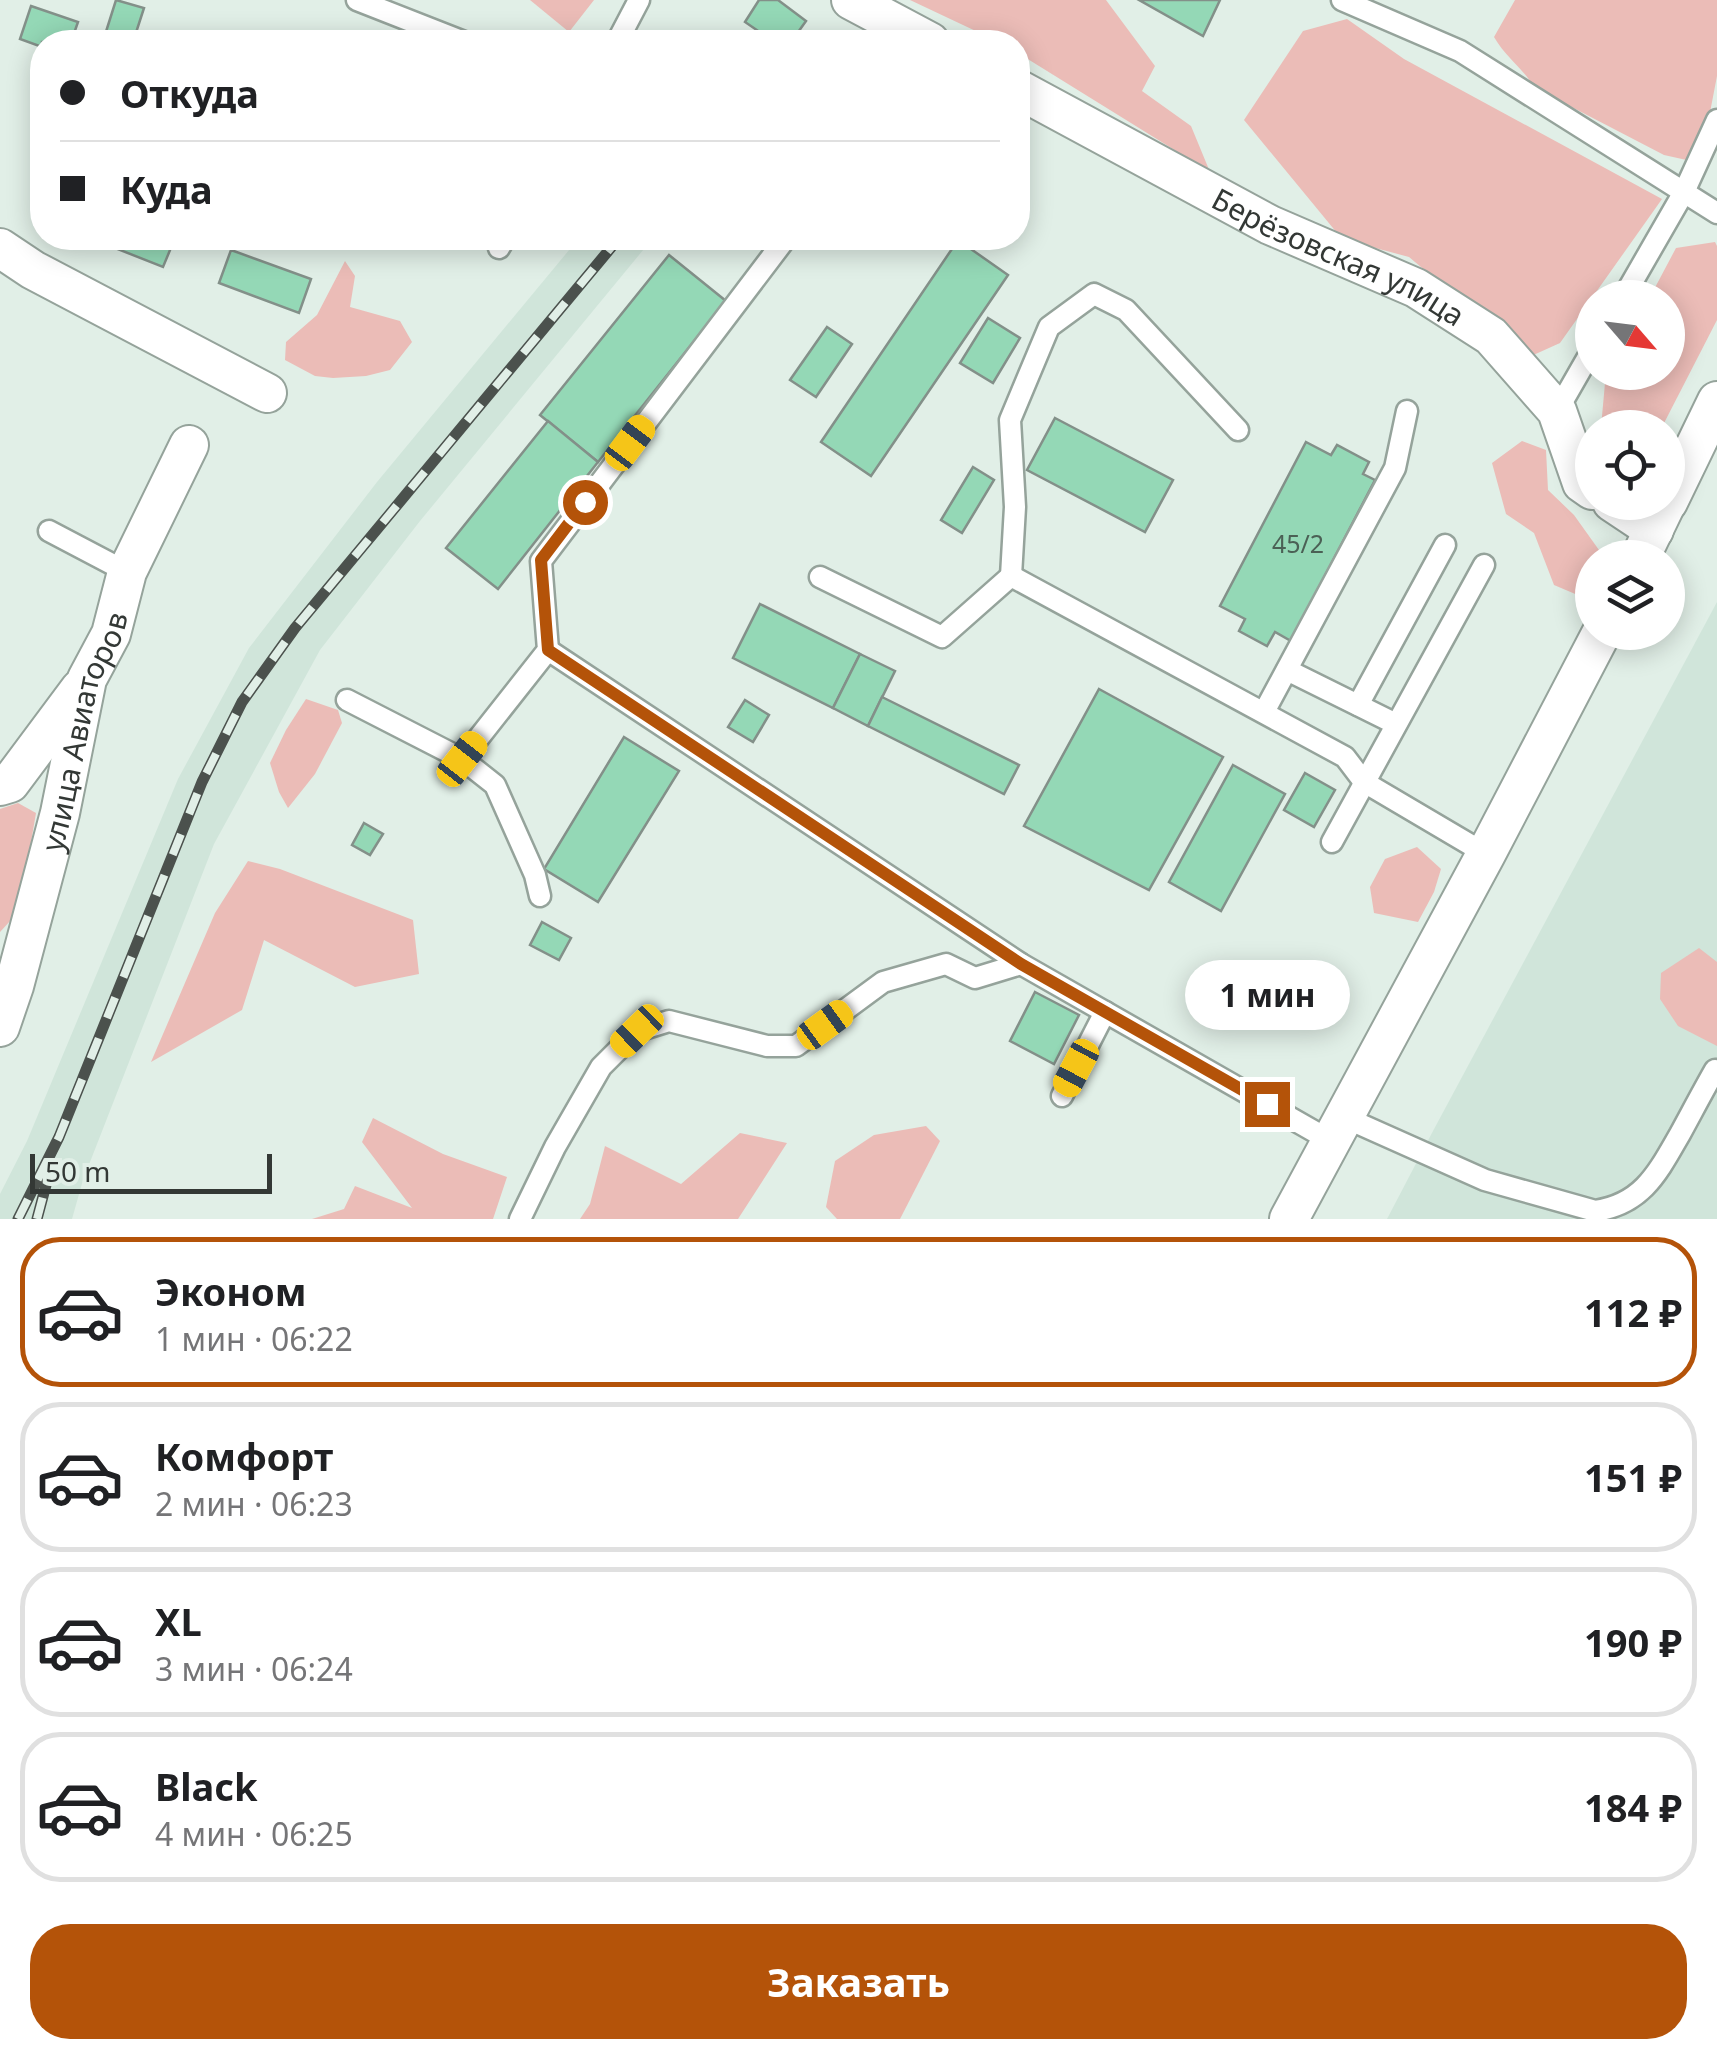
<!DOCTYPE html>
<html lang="ru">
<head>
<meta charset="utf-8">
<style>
  :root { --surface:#fff; --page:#f6f6f6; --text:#202124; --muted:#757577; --line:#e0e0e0; --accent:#b45309 }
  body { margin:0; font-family:"Noto Sans",sans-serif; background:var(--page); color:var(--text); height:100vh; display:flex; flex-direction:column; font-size:38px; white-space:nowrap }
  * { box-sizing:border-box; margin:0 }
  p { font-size:32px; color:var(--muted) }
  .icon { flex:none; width:55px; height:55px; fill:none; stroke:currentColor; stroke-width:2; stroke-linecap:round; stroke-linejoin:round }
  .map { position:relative; height:1219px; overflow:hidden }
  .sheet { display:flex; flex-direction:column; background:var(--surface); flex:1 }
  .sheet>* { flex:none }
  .guide { position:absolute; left:30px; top:30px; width:1000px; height:220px; border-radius:40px; box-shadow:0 5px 25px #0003; display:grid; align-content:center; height:220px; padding:0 30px; background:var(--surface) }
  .needle { width:65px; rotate:118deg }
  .fabs { position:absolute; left:1575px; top:280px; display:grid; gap:20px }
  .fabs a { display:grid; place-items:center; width:110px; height:110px; border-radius:50%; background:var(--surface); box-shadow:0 5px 25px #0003; font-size:50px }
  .scale { position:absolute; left:30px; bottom:25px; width:242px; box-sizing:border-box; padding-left:10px; border:5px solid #333835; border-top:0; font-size:28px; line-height:35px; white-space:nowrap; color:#333835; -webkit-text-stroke:8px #e1efe7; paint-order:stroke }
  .end { position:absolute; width:45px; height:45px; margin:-22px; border:12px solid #b45309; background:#fff; box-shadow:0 0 0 5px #fff }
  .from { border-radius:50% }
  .bubble { position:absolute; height:70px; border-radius:35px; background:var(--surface); box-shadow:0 5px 25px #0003; font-size:32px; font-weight:700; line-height:70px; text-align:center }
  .car { position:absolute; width:30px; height:60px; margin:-30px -15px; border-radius:12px; box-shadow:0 0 8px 2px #0007; background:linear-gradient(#f5c518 24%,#345 0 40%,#f5c518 0 76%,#345 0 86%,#f5c518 0) }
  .guide b { display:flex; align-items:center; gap:35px; height:95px; font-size:38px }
  .guide b+b { border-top:2px solid var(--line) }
  .guide i { width:25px; height:25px; background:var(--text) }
  ul { padding:18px 0 0; list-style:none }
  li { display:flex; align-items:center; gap:30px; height:150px; margin:0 20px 15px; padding:0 10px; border:5px solid var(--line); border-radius:40px }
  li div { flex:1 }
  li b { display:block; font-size:38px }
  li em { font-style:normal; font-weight:700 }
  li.current { border-color:var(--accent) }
  li>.icon { width:90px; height:90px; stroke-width:1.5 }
  .primary-button { display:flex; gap:20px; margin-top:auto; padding:20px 30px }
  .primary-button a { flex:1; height:115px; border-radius:40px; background:var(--accent); color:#fff; font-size:40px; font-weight:700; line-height:115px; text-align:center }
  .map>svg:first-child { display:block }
</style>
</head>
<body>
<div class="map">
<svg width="1717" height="1219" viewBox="0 0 1717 1219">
  <rect width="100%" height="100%" fill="#e1efe7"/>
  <g fill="#d0e5da">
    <path d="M579 238H653L420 521 320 650 214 844 83 1180 72 1219H0V1194L27 1141 178 779 249 648 377 482Z"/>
    <path d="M1717 602V1219H1387L1433 1131Z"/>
  </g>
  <g fill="#ebbcb7">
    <path d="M530 0H594L569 32Z"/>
    <path d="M910 0H1106L1155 66 1142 91 1191 126 1210 172 1018 53V42H999Z"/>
    <path d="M1515 0H1717V76L1707 128 1691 161 1664 155 1535 88C1522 67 1507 59 1494 37Z"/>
    <path d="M1347 19 1404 59 1662 199 1560 343 1529 357 1409 257 1342 239 1244 120 1303 31Z"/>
    <path d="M1715 242 1717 246V320L1662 427H1601L1605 383 1611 373 1668 372V298L1650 297 1676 248Z"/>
    <path d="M345 261 355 276 350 307 400 321 412 342 390 370 366 376 333 378 315 376 285 360 286 342 317 315Z"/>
    <path d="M1522 441 1546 450 1548 490 1574 515 1604 557 1592 558V593L1587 599 1554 585 1534 533 1506 514 1492 463Z"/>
    <path d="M306 699 338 710 342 723 315 774 288 808 279 792 270 763 286 730Z"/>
    <path d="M18 803 36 813 25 877 11 920 0 932V809Z"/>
    <path d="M1417 847 1441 869 1434 892 1418 922 1374 913 1370 887 1385 859Z"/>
    <path d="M248 861 280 869 413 920 419 974 355 987 264 940 242 1010 151 1062 215 913Z"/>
    <path d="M1699 948 1717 962V1046L1678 1026 1660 999 1661 973Z"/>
    <path d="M373 1118 443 1154 507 1177 493 1219H312L344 1209 355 1186 412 1208 362 1142Z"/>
    <path d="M926 1126 940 1141 900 1219H837L826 1207 835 1161 874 1135Z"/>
    <path d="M740 1133 787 1143 738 1219H580L590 1204 605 1146 681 1184Z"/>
  </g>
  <g fill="#94d8b6" stroke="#839089" stroke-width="2.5">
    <path d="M116 0 144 8 133 42H118L104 38Z"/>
    <path d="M759 0H778L806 21 791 42H774L745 22Z"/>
    <path d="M1139 0H1220L1203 36Z"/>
    <path d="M31 6 78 22 71 42H42V47L20 39Z"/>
    <path d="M90 238H175L163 267Z"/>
    <path d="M958 240 1008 275 871 476 821 442Z"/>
    <path d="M231 250 311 279 299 313 219 283Z"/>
    <path d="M669 255 726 301 598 462 540 415Z"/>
    <path d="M988 318 1020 338 993 383 960 363Z"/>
    <path d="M827 327 852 344 816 397 790 380Z"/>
    <path d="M1055 418 1173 480 1145 532 1027 470Z"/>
    <path d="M548 421 598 462 498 589 446 548Z"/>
    <path d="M1306 442 1331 455 1337 445 1369 462 1363 474 1375 480 1291 641 1275 632 1267 646 1239 631 1245 619 1220 606Z"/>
    <path d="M973 467 994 480 962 533 941 520Z"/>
    <path d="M760 604 860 654 833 708 733 658Z"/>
    <path d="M860 654 895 671 868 726 833 708Z"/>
    <path d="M1099 689 1223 757 1149 890 1024 826Z"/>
    <path d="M882 697 1019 765 1004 794 868 726Z"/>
    <path d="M745 700 769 715 753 742 728 727Z"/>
    <path d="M624 737 679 771 598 902 544 869Z"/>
    <path d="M1233 765 1285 794 1221 911 1169 882Z"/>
    <path d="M1305 773 1335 790 1314 827 1284 810Z"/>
    <path d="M364 823 383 834 370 855 352 845Z"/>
    <path d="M542 922 571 938 559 960 530 945Z"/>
    <path d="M1035 992 1079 1015 1054 1064 1010 1041Z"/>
  </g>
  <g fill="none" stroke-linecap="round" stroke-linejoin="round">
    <defs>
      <g id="service">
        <path d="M357 0 464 42"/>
        <path d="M1342 0 1460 51 1717 213"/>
        <path d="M617 42 639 0"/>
        <path d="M499 248 505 238"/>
        <path d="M1623 298 1684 192 1717 120"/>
        <path d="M1557 411 1592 350"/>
        <path d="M49 531 127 572"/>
        <path d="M1011 576 1015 507 1010 420 1049 327 1094 294 1126 310 1238 430"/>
        <path d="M820 577 942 637 1011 576 1345 757 1364 782 1486 854"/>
        <path d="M548 650 1021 964 1331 1141"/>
        <path d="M1287 670 1396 724"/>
        <path d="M347 700 462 759 548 650 541 561 786 238"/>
        <path d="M1358 705 1445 545"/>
        <path d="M1264 712 1395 468 1407 411"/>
        <path d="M462 759 495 785 535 875 540 896"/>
        <path d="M1332 842 1484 565"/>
        <path d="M1062 1096 1105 1012"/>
        <path d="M1346 1118 1485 1180 1595 1211C1643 1204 1658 1172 1680 1134 1692 1112 1703 1091 1715 1070"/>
        <path d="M520 1219 555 1147 601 1067 637 1031 669 1021 767 1046H796L883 982 946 964 975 978 1021 964"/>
      </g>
      <g id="minor">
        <path d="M851 0 930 42"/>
        <path id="s1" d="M1018 89 1270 225 1416 288 1491 336 1557 411 1582 483 1592 490"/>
        <path d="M0 248 33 270 267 393"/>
        <path d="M1612 502 1654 530"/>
        <path d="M1668 502 1717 401"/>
        <path d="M1640 558 1667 502"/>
        <path d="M0 786 10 783 80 689"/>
        <path id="s2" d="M0 1027 14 986 60 813 87 679 111 634 127 572 189 445"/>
        <path d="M1289 1219 1486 854 1602 632"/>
      </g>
    </defs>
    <use href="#service" stroke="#95a39b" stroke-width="25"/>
    <use href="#minor" stroke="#95a39b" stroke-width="42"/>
    <use href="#service" stroke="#fff" stroke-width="20"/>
    <use href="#minor" stroke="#fff" stroke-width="38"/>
    <defs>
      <g id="rail">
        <path d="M18 1219 59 1137 202 782 242 702 295 628 619 238"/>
        <path d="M37 1219 46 1185"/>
      </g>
    </defs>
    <use href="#rail" stroke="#4b514d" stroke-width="11"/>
    <use href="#rail" stroke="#e1efe7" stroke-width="8" stroke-dasharray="22" stroke-linecap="butt"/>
  </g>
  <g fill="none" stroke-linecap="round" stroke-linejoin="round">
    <path stroke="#b45309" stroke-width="12" d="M585 502 541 560 548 650 1021 964 1267 1104"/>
  </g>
  <g text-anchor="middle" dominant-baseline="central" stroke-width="8" stroke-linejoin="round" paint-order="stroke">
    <g font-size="25" fill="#4b6055">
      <text x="1298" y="543">45/2</text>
    </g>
    <g font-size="30" fill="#333835" stroke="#e1efe7">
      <text stroke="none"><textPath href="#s1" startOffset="362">Берёзовская улица</textPath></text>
      <text stroke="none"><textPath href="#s2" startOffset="308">улица Авиаторов</textPath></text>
    </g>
  </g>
</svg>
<div class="fabs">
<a><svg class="needle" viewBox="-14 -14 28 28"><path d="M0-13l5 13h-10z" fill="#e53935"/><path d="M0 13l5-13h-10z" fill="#757577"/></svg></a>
<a><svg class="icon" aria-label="locate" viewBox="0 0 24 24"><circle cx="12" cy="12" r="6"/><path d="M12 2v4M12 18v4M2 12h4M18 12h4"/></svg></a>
<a><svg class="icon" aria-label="layers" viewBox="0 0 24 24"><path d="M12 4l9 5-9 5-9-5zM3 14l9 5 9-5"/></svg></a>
</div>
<div class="scale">50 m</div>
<i class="end from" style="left:585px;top:502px"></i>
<i class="end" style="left:1267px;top:1104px"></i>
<div class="bubble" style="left:1185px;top:960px;width:165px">1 мин</div>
<i class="car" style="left:630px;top:443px;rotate:37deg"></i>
<i class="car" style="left:462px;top:759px;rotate:38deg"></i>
<i class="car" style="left:825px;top:1025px;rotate:54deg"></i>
<i class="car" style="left:637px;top:1031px;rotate:226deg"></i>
<i class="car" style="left:1076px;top:1068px;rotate:208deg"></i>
<div class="guide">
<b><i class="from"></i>Откуда</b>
<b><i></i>Куда</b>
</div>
</div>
<section class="sheet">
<ul>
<li class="current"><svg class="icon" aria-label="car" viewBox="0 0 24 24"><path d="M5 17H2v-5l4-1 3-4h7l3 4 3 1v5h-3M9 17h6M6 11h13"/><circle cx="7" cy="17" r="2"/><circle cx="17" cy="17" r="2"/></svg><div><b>Эконом</b><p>1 мин · 06:22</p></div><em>112 ₽</em></li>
<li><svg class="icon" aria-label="car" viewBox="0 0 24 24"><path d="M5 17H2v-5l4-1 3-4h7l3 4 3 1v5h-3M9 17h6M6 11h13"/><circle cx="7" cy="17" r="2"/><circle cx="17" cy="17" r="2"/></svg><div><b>Комфорт</b><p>2 мин · 06:23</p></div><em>151 ₽</em></li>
<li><svg class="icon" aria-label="car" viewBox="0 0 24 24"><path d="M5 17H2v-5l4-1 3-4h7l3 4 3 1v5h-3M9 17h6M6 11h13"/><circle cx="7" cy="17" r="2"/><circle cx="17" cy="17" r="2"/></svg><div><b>XL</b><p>3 мин · 06:24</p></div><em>190 ₽</em></li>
<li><svg class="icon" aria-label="car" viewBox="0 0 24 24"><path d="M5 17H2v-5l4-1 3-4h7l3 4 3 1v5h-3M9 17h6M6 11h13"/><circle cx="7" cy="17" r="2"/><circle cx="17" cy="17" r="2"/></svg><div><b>Black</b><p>4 мин · 06:25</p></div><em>184 ₽</em></li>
</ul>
<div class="primary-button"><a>Заказать</a></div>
</section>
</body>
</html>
